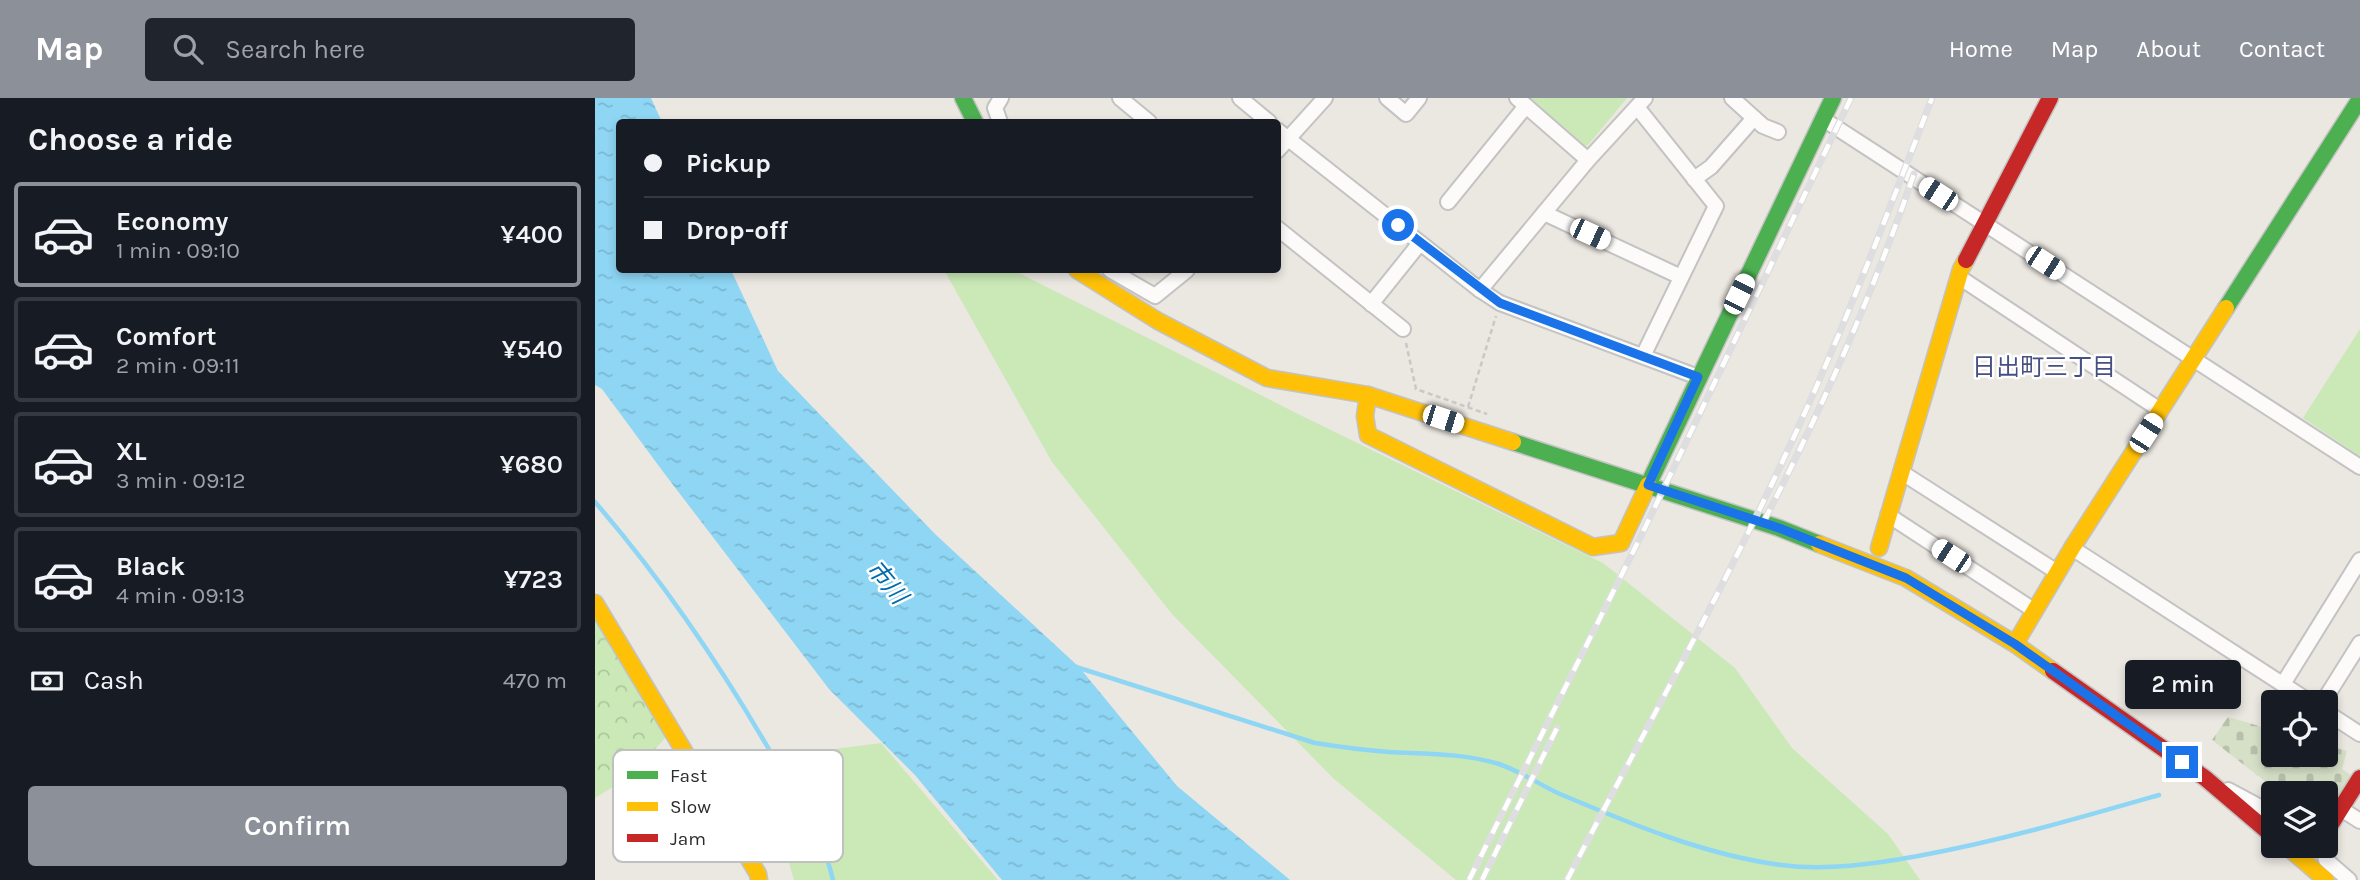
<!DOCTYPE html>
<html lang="en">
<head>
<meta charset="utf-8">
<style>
  :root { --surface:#171b24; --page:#20242c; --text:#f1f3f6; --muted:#9ea1a6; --line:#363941; --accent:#8c9099 }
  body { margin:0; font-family:Karla,"Noto Sans JP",sans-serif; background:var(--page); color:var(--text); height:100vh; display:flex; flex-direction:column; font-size:26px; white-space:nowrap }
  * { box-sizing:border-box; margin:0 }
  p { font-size:23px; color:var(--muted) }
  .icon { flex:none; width:38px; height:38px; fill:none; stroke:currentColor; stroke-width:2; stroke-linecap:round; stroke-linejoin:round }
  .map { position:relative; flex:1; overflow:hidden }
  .sheet { display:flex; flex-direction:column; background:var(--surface); width:595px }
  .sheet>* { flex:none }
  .banner { position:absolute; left:21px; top:21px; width:665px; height:154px; border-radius:7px; box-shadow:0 4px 10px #0003; display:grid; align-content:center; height:154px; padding:0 28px; background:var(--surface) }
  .buttons { position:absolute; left:1666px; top:592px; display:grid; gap:14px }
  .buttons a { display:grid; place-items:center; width:77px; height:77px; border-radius:7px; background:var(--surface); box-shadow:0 4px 10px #0003; font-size:35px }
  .end { position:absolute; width:32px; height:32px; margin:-16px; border:9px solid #1a73e8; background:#fff; box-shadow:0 0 0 4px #fff }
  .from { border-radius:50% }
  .bubble { position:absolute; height:49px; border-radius:7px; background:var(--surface); box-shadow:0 4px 10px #0003; font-size:23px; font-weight:600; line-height:49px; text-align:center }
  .car { position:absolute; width:21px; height:42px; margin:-21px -10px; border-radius:9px; box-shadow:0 0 5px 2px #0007; background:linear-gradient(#fff 24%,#345 0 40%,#fff 0 76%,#345 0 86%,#fff 0) }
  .banner b { display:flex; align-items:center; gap:24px; height:66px; font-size:26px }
  .banner b+b { border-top:2px solid var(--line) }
  .banner i { width:18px; height:18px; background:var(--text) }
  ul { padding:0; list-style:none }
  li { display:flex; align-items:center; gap:21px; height:105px; margin:0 14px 10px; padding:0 14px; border:4px solid var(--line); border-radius:7px }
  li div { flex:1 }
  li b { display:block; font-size:26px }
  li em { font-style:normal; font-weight:600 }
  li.selected { border-color:var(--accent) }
  li>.icon { width:63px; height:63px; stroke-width:1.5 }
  h2 { padding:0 28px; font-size:32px; line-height:84px }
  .pay { display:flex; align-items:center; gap:18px; height:77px; padding:0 28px; font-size:26px }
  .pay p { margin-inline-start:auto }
  .button { display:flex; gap:14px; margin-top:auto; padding:14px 28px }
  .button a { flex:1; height:80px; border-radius:7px; background:var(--accent); color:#fff; font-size:28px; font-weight:600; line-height:80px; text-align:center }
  header { display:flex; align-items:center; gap:42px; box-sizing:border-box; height:98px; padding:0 35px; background:var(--accent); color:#fff }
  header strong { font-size:33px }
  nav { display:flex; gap:38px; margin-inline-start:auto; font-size:24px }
  .search { width:490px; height:63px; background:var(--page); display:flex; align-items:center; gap:18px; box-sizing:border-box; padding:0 24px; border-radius:7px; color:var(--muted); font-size:26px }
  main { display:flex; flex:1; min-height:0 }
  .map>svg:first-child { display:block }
</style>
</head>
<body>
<header>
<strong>Map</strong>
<div class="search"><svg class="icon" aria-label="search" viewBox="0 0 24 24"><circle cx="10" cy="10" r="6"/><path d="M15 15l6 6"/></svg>Search here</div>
<nav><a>Home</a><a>Map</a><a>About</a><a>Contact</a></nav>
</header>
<main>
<section class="sheet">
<h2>Choose a ride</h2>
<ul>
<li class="selected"><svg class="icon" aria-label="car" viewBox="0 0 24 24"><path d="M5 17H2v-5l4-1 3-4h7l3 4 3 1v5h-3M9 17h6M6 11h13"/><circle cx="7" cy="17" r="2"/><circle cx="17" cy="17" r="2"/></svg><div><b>Economy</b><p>1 min · 09:10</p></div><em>¥400</em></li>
<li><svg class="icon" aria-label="car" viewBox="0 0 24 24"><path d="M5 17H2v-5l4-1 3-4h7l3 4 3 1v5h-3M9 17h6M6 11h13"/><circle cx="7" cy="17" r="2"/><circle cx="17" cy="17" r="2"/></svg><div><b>Comfort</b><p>2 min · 09:11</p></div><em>¥540</em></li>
<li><svg class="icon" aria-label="car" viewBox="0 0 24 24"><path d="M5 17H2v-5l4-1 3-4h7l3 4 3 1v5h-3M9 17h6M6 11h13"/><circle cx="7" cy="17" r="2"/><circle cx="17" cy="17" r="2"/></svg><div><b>XL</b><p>3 min · 09:12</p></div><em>¥680</em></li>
<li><svg class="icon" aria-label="car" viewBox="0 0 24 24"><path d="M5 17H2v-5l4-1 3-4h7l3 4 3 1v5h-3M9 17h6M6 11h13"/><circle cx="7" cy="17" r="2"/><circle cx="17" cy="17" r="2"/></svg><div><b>Black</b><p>4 min · 09:13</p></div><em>¥723</em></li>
</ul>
<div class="pay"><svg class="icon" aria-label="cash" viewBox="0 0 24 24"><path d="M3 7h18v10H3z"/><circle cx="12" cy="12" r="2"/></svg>Cash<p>470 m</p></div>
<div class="button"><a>Confirm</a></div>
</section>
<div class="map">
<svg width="1765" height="782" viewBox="0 0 1765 782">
  <defs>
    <pattern id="forest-crowns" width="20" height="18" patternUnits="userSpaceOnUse" patternTransform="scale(1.75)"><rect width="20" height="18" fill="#cae9b7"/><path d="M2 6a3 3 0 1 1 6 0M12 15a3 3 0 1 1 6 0" fill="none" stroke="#aec89e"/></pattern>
    <pattern id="cemetery-stones" width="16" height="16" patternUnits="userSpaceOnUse" patternTransform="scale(1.75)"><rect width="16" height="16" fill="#d6e0c7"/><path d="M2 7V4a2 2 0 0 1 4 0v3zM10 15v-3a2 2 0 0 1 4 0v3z" fill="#b8c0ab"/></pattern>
    <pattern id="water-ripples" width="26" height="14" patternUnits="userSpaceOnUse" patternTransform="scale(1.75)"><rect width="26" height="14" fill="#8ed6f4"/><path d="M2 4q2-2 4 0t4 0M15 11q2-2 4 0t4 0" fill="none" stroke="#7bb8d1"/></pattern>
  </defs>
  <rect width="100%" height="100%" fill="#ebe7e1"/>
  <path fill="url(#forest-crowns)" d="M0 522 72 638 36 678 0 700Z"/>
  <path fill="url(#cemetery-stones)" d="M1633 619 1678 632V656H1731V647L1752 653 1747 671 1757 678 1731 720V695H1685L1617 642Z"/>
  <g fill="#cae9b7">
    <path d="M930 0H1032L993 47 985 49Z"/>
    <path d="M349 172H418L701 315 1008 465 1140 570 1197 650 1293 736 1325 782H861L738 680 577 516 457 364Z"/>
    <path d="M1765 231V358L1708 320Z"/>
    <path d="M286 645 403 782H199L179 713 199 676 232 652Z"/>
  </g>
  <path fill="url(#water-ripples)" d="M0 0H56L67 24H24V172H136L183 273 340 436 484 569 582 688 695 782H407L320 677 234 591 69 375 7 291 0 287Z"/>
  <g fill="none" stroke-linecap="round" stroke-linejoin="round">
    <g stroke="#8ed6f4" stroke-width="4.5">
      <path d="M0 404C70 485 130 574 183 667 204 703 229 742 238 782"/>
      <path d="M478 568 720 645C745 649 769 652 794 654 830 656 868 655 904 666 925 673 945 687 965 696 1036 726 1110 757 1186 767 1232 773 1278 766 1323 758 1405 743 1484 720 1564 697"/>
    </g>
    <defs>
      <g id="street">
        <path d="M525 0 554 24"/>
        <path d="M645 0 674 24"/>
        <path d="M792 0 811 16 824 0"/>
        <path d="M922 0 993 62"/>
        <path d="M1137 0 1168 28 1183 34"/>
        <path d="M1042 9 1121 108 1048 258"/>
        <path d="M1228 21 1765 369"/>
        <path d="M405 24 400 10 406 0"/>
        <path d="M682 32 885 192 905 205 1103 279"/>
        <path d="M682 53 730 0"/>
        <path d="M1099 81 1116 69 1159 20"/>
        <path d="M853 104 931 8"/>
        <path d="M949 115 1086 179"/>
        <path d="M682 130 808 231"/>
        <path d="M515 172 560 198 592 172"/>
        <path d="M1364 179 1565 312"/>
        <path d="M885 192 993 62 1050 0"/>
        <path d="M776 206 825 145"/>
        <path d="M1306 374 1462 474"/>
        <path d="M1293 417 1440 513"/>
        <path d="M1477 450 1715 604"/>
        <path d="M1688 586 1765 462"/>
        <path d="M1728 604 1765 545"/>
        <path d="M1731 614 1765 636"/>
        <path d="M1633 692 1678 716"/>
        <path d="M1746 711 1765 723"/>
        <path d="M1727 747 1731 762 1754 782"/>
      </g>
      <g id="fast">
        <path d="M368 0 380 24"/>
        <path d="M1631 210 1765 1"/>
        <path d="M918 344 1184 430 1224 446"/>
        <path d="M1053 387 1238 0"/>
      </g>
      <g id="slow">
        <path d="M482 172 563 223 672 280 773 297 918 344"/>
        <path d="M773 297 770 318 773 337 998 449 1026 445 1053 387"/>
        <path d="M1224 446 1311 480 1420 546 1458 573"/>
        <path d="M1284 450 1366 171 1371 162"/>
        <path d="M0 505 163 776 164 782"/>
        <path d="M1420 546 1477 450 1631 210"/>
        <path d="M1690 747 1731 782"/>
      </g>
      <g id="jam">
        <path d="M1371 162 1455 0"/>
        <path d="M1458 573 1610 680 1678 738"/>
        <path d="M1731 734 1765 680"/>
      </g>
    </defs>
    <use href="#street" stroke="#c4c3c3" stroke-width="18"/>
    <use href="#fast" stroke="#c4c3c3" stroke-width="19"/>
    <use href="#slow" stroke="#c4c3c3" stroke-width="19"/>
    <use href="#jam" stroke="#c4c3c3" stroke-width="19"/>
    <g stroke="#c8c8c7" stroke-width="2.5" stroke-dasharray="5 3.5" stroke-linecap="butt">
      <path d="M811 245 821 291 892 316"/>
      <path d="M873 309 901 218"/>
    </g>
    <use href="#street" stroke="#fcfbfa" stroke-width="14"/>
    <use href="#fast" stroke="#4caf50" stroke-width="16"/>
    <use href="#slow" stroke="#ffc107" stroke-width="16"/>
    <use href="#jam" stroke="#c62828" stroke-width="16"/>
    <defs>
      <g id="rail">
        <path d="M1169 423C1227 311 1278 195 1319 76"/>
        <path d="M874 782 1046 438 1256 0"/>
        <path d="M887 782 962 630"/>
        <path d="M972 782C1045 641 1123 502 1190 358 1245 241 1291 120 1337 0"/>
      </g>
    </defs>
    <use href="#rail" stroke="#dedee0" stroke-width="7"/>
    <use href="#rail" stroke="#fff" stroke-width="4.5" stroke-dasharray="13" stroke-linecap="butt"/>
  </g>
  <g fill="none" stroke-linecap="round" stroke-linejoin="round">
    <path stroke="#1a73e8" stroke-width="9" d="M803 127 905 205 1103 279 1053 387 1184 430 1311 480 1420 546 1587 664"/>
  </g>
  <g text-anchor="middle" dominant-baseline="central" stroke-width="5" stroke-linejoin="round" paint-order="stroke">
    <g font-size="24" fill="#475083" stroke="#fff">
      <text x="1449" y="269">日出町三丁目</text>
    </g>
    <g font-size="24" font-style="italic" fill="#006bad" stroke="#fff">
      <text transform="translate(292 484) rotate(50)">市川</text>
    </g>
  </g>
  <rect x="18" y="652" width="230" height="112" rx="10" fill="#fff" stroke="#c0c0c0" stroke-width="2"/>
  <rect x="32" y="673" width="31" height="8" fill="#4caf50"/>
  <rect x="32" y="704" width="31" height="9" fill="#ffc107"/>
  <rect x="32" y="736" width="31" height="8" fill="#c62828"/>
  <g font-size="19" fill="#2c2c2c">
    <text x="75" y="684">Fast</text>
    <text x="75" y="715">Slow</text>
    <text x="75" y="747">Jam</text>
  </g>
</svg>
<div class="buttons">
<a><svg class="icon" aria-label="locate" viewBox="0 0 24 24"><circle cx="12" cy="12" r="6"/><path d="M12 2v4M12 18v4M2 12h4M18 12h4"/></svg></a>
<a><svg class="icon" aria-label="layers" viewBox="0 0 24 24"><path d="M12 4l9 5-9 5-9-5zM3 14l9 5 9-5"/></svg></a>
</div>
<i class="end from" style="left:803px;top:127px"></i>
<i class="end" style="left:1587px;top:664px"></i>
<div class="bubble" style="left:1530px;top:562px;width:116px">2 min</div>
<i class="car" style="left:1343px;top:96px;rotate:303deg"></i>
<i class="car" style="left:995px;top:136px;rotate:115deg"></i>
<i class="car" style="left:1450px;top:165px;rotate:123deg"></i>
<i class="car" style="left:1144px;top:196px;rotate:26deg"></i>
<i class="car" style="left:848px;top:321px;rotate:108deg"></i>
<i class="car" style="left:1551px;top:335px;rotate:33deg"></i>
<i class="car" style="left:1356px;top:458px;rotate:303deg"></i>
<div class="banner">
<b><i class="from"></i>Pickup</b>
<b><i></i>Drop-off</b>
</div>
</div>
</main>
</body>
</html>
